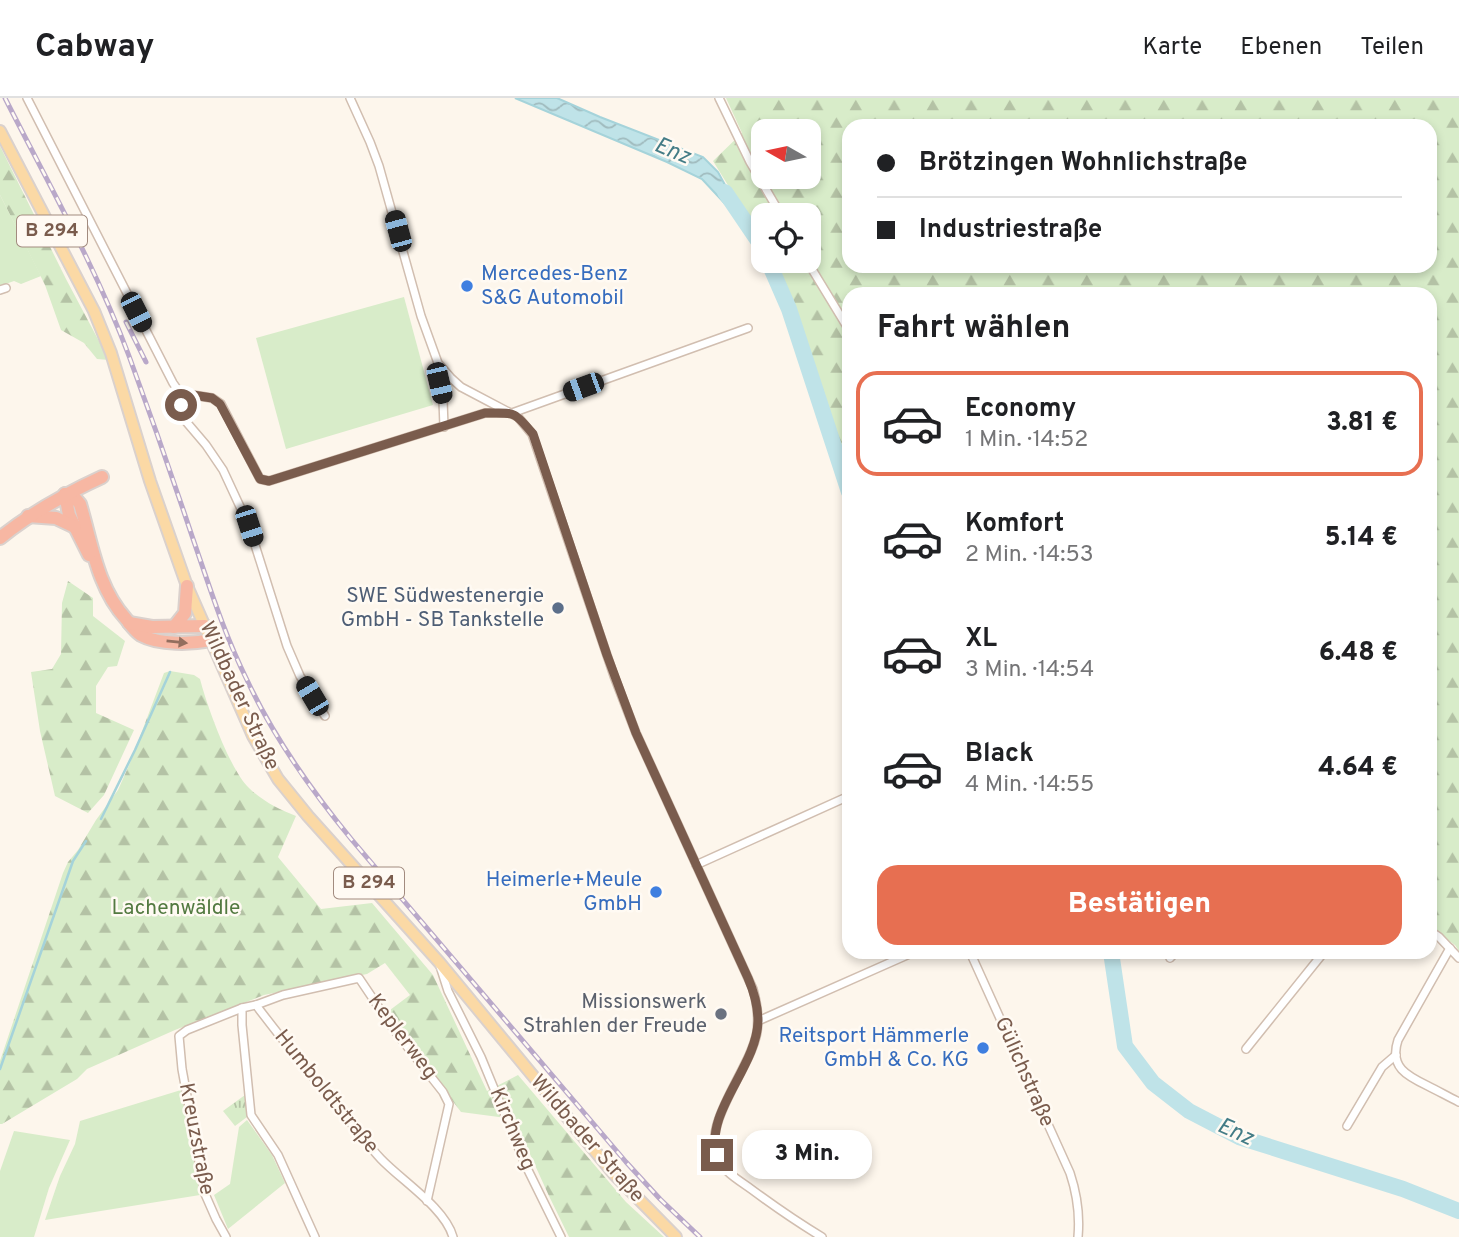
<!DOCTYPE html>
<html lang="de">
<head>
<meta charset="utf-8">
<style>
  :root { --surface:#fff; --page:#f2f2f2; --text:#202124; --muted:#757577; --line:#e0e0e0; --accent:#e76f51 }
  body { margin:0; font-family:Overpass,sans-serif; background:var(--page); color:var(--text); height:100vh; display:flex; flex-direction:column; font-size:26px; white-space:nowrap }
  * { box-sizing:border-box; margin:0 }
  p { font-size:23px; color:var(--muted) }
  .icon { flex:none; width:38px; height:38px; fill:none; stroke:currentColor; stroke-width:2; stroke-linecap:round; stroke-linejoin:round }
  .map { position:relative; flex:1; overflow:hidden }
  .side { position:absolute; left:842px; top:189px; width:595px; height:672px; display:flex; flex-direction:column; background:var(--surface); border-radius:21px; box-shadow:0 4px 10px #0003 }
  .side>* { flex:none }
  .hud { position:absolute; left:842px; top:21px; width:595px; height:154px; border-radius:21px; box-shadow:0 4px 10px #0003; display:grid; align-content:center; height:154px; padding:0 35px; background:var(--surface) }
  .needle { width:46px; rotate:279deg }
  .buttons { position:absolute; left:751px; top:21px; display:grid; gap:14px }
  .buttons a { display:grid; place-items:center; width:70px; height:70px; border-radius:14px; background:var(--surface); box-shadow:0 4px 10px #0003; font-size:35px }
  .end { position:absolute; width:32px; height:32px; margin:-16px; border:9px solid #7a5c4d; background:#fff; box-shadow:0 0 0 4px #fff }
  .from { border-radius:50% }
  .bubble { position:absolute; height:49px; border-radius:21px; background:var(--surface); box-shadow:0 4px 10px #0003; font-size:23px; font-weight:800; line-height:49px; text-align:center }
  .car { position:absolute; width:21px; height:42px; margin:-21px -10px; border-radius:9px; box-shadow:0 0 5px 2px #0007; background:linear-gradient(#222 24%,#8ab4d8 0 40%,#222 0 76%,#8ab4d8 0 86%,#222 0) }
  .hud b { display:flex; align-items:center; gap:24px; height:66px; font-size:26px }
  .hud b+b { border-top:2px solid var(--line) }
  .hud i { width:18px; height:18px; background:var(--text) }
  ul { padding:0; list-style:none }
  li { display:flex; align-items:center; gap:21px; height:105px; margin:0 14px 10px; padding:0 21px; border:4px solid transparent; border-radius:21px }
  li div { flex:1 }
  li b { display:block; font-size:26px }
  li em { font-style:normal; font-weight:800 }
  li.selected { border-color:var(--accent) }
  li>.icon { width:63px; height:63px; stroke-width:1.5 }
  h2 { padding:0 35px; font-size:32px; line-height:84px }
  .cta { display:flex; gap:14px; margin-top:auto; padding:14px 35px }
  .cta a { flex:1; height:80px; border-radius:21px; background:var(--accent); color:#fff; font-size:28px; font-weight:800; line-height:80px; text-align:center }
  header { display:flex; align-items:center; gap:42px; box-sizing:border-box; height:98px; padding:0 35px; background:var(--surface); border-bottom:2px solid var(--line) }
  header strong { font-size:33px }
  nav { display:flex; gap:38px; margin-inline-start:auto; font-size:24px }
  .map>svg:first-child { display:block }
</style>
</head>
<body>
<header>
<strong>Cabway</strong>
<nav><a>Karte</a><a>Ebenen</a><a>Teilen</a></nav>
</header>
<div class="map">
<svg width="1459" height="1139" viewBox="0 0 1459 1139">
  <defs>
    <pattern id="grass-tufts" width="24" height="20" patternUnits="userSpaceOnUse" patternTransform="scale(1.75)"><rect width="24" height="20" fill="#d8ecc9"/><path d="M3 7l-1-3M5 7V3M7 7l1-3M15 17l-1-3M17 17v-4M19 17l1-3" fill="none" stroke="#b4c2a5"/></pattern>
    <pattern id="forest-firs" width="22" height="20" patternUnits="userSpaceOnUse" patternTransform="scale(1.75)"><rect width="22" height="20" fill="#d8ecc9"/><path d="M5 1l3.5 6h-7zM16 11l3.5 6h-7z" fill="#b4c2a5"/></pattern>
    <pattern id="water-waves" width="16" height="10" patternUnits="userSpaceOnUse" patternTransform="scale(1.75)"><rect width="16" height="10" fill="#bfe3e8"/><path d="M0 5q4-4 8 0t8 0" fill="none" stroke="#a0bbbe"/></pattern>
  </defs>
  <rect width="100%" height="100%" fill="#fdf6ec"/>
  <path fill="url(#grass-tufts)" d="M245 997 247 1019 235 1028 223 1013Z"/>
  <g fill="url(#forest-firs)" fill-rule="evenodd">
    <path d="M726 0H1459V853L1455 847 1430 830V196H849V372L790 204 772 163H808V117H763V144L713 63 742 35ZM849 28H1430V168H849ZM763 33H808V79H763Z"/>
    <path d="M0 48 66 181 109 262 97 261 84 245 61 232 45 187 0 97Z"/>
    <path d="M68 483 93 500V518L125 543 117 568 108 569 96 588V615L134 632 104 697 88 715 55 698 40 633 31 574 52 571 61 556 62 505Z"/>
    <path d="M170 573 194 577 200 581C207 608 230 672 249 690 262 703 280 712 296 718L278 759 321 811 372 805 433 877 487 993 518 977 626 1104 664 1139H569L549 1098 514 1021 461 1014 386 915 410 897 385 865 367 876 264 897 175 932 87 971 77 981 2 1026H0V963L63 775 68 764 78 752 96 722 118 692 130 665 164 575Z"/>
  </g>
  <g fill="#d8ecc9">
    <path d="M0 97 41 178 21 186 14 183 0 188Z"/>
    <path d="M404 199 433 307 286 351 256 240Z"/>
    <path d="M181 992 200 1097 45 1122 60 1078 75 1046 80 1023Z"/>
    <path d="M247 1022 272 1057 285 1085 228 1131 214 1097 230 1086 239 1029Z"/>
    <path d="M14 1033 70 1042 49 1090 34 1139H0V1073Z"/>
  </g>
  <path fill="url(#water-waves)" stroke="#a5d3da" stroke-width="2" d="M515 0H557L600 19 703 59 718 74 737 109 730 111 702 81 667 64Z"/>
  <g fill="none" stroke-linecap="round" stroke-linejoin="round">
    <g stroke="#a5d3da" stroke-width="2.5">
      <path d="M101 721 135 652 170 574"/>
      <path d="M0 971 73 763 86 743"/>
    </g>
    <g stroke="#bfe3e8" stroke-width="16">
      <path d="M725 94 763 150"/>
      <path d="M768 163 789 211 849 394"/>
      <path d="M1111 854 1125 948 1153 985 1189 1013 1239 1039 1403 1091 1459 1113"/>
    </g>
    <defs>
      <g id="street">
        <path d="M27 0 173 285 180 295 183 320 206 347 223 372 249 428 287 548 300 578 325 618"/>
        <path d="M350 0 370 44 379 68 421 218 438 265 451 280 461 289 518 319 532 336 614 578 636 635 753 891C757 905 759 919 757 934 750 973 699 1027 719 1063 726 1075 740 1083 751 1091 774 1108 797 1124 822 1139"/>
        <path d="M719 0 750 64 781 117"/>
        <path d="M807 163 849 232"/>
        <path d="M0 192 6 190"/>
        <path d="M442 270 439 284 443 302 444 329"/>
        <path d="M180 295 212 300 221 306 260 381 269 383 485 315H512L748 230"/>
        <path d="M696 767 849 698"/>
        <path d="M1430 833 1439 839 1459 860"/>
        <path d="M1450 850 1398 942C1389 969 1407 978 1428 988 1438 993 1449 999 1459 1004"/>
        <path d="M970 854 1070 1075C1077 1096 1080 1117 1078 1139"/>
        <path d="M1163 854 1165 856"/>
        <path d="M1170 860 1176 854"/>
        <path d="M440 868 448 893 481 959 526 1068 561 1139"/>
        <path d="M256 907C283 943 311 977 340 1012 354 1028 367 1046 381 1061 402 1083 445 1110 453 1139"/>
        <path d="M242 910V927L251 1017 278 1057 315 1139"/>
        <path d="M758 923 914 854"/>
        <path d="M1246 951 1324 854"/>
        <path d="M1347 1028 1382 969 1396 957"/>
        <path d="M226 1139 216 1121 205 1096 182 971 179 938 187 932 242 910 256 907 283 897 359 880 394 932 443 994 449 1006 427 1103"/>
      </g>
      <path id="primary" d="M0 33 94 213 111 255 150 383 187 488 253 638 278 681 308 718 439 864 614 1076 676 1139"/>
      <g id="highway">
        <path d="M65 396 75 400 80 406C92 446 97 489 126 521 131 527 135 533 141 537 159 547 192 546 211 542"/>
        <path d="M65 396 69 417 89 457"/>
        <path d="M28 418 56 420 75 429"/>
        <path d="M0 440C32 414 65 396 102 379"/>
        <path d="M129 525 152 529 205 528"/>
        <path d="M174 529 185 515 187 488"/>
      </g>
    </defs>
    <use href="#street" stroke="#d1beb0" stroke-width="10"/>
    <use href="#primary" stroke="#dad1cd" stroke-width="14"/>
    <use href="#highway" stroke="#dad1cd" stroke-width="16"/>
    <use href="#street" stroke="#fff" stroke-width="7"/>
    <use href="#primary" stroke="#fbd9a5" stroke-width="10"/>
    <use href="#highway" stroke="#f7b7a3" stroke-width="12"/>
    <defs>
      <g id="rail">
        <path d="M5 0C48 85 96 169 129 258 151 318 172 378 192 438 209 487 224 536 247 582 274 640 311 692 352 742L626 1064 660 1101 700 1139"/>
        <path d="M126 224 146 264"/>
      </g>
    </defs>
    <use href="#rail" stroke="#b9a8c9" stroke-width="5"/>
    <use href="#rail" stroke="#fffaf3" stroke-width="2.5" stroke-dasharray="8" stroke-linecap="butt"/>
  </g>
  <defs><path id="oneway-solid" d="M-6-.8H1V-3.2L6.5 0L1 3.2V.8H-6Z" transform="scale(1.75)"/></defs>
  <use fill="#936e5e" href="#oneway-solid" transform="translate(177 544) rotate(6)"/>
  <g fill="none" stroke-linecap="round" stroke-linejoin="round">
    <path stroke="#7a5c4d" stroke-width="9" d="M181 307 180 295 212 300 220 306 260 381 269 383 485 315C515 315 513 312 533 336L607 557 636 635 748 880C754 894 758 908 758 923 757 969 704 1014 717 1057"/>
  </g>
  <g fill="#3f7fe0" stroke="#fffaf3" stroke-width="2.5">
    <circle cx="467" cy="188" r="7"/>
    <circle cx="656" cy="794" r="7"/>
    <circle cx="983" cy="950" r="7"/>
  </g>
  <circle fill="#5c6f8a" stroke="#fffaf3" stroke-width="2.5" cx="558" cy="510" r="7"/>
  <circle fill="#6b7280" stroke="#fffaf3" stroke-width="2.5" cx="721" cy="916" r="7"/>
  <g text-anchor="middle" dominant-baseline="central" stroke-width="5" stroke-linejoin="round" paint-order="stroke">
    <g fill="#fffaf3" stroke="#a28b7f" stroke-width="2">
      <rect x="17" y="117.5" width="70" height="31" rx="5"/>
      <rect x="334" y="769.5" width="70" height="31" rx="5"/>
    </g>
    <g font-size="19" font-weight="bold" fill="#7a5c4d">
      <text x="52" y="133">B 294</text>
      <text x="369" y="785">B 294</text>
    </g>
    <g font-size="21" fill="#366cbe" stroke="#fffaf3" text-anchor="end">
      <text x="481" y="176" text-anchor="start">Mercedes-Benz<tspan x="481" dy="24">S&amp;G Automobil</tspan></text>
      <text x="642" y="782">Heimerle+Meule<tspan x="642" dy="24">GmbH</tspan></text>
      <text x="969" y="938">Reitsport Hämmerle<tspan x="969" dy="24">GmbH &amp; Co. KG</tspan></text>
    </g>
    <g font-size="21" fill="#4e5e75" stroke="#fffaf3" text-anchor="end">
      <text x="544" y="498">SWE Südwestenergie<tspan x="544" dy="24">GmbH - SB Tankstelle</tspan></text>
    </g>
    <g font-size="21" fill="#7a5c4d" stroke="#fffaf3">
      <text transform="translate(239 598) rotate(65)">Wildbader Straße</text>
      <text transform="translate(402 939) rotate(53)">Keplerweg</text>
      <text transform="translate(1024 974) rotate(66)">Gülichstraße</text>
      <text transform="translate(326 994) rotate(51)">Humboldtstraße</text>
      <text transform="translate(512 1031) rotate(67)">Kirchweg</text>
      <text transform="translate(196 1041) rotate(79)">Kreuzstraße</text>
      <text transform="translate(587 1041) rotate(49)">Wildbader Straße</text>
    </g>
    <g font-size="21" fill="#537a41" stroke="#fffaf3">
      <text x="176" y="810">Lachenwäldle</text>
    </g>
    <g font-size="21" fill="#5b616d" stroke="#fffaf3" text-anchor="end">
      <text x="707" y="904">Missionswerk<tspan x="707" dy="24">Strahlen der Freude</tspan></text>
    </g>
    <g font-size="23" font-style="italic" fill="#437c86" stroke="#fffaf3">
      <text transform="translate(672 54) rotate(23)">Enz</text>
      <text transform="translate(1235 1035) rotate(24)">Enz</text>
    </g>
  </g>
</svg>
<div class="buttons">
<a><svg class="needle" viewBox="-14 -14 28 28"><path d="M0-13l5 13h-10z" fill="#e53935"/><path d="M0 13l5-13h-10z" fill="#757577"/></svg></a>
<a><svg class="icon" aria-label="locate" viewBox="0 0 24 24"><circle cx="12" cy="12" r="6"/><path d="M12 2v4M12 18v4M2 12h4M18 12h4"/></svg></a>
</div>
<i class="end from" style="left:181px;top:307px"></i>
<i class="end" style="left:717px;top:1057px"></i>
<div class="bubble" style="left:742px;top:1032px;width:130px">3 Min.</div>
<i class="car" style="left:398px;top:133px;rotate:345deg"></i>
<i class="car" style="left:136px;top:214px;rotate:153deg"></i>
<i class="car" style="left:439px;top:285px;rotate:167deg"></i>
<i class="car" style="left:583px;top:289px;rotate:250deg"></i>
<i class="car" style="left:249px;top:428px;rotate:162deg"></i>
<i class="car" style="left:312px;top:598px;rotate:329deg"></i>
<div class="hud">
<b><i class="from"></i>Brötzingen Wohnlichstraße</b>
<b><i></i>Industriestraße</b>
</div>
<section class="side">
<h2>Fahrt wählen</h2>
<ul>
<li class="selected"><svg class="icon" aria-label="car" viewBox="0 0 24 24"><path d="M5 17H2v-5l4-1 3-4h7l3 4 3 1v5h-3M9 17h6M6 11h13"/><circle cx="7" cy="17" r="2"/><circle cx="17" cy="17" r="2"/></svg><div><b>Economy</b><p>1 Min. · 14:52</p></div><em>3.81 €</em></li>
<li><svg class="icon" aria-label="car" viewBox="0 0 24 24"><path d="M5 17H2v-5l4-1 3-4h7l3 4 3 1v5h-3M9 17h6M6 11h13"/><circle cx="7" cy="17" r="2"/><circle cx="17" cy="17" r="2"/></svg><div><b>Komfort</b><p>2 Min. · 14:53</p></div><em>5.14 €</em></li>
<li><svg class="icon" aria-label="car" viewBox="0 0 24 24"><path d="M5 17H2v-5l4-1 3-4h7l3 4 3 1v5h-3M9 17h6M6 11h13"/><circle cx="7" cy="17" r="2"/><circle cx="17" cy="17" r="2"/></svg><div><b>XL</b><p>3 Min. · 14:54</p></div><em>6.48 €</em></li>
<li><svg class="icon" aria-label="car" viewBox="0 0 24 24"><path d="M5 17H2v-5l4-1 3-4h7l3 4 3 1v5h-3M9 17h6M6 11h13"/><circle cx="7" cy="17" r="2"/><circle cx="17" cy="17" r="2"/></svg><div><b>Black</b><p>4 Min. · 14:55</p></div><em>4.64 €</em></li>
</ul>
<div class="cta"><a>Bestätigen</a></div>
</section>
</div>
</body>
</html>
